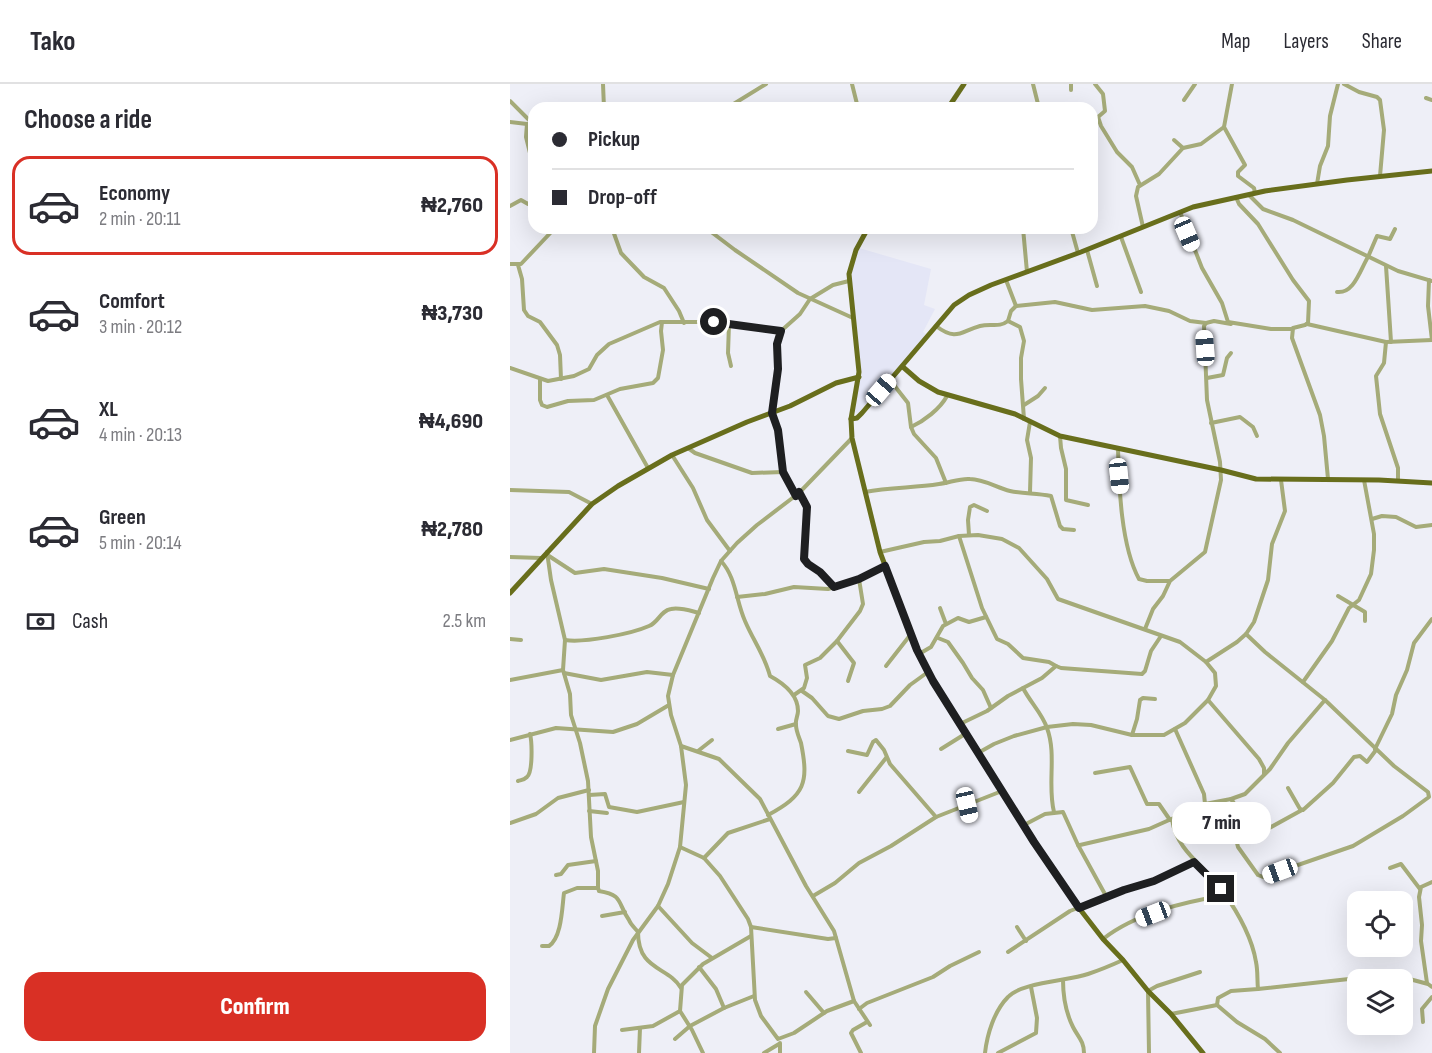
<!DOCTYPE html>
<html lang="en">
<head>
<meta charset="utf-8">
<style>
  :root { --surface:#fff; --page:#f2f2f3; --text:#2b2b33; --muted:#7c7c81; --line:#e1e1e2; --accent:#d93025 }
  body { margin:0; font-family:"Sofia Sans Condensed",sans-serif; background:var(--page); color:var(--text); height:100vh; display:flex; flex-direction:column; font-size:22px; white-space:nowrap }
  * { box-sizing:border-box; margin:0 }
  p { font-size:20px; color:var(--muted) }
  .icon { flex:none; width:33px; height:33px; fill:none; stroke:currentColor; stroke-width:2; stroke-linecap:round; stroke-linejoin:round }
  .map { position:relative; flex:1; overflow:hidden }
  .panel { display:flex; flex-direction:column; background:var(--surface); width:510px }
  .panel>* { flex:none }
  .top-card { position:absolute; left:18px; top:18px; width:570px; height:132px; border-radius:18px; box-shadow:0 6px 24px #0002; display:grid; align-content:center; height:132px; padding:0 24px; background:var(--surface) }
  .tools { position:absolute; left:837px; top:807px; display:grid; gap:12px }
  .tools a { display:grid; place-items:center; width:66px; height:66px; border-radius:12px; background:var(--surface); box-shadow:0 6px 24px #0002; font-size:30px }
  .end { position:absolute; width:27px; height:27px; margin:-14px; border:8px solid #1e1f21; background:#fff; box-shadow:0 0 0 3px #fff }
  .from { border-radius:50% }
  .bubble { position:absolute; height:42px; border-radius:18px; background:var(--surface); box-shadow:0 6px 24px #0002; font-size:20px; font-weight:800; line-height:42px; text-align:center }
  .car { position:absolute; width:18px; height:36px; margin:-18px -9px; border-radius:8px; box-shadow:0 0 4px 2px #0007; background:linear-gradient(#fff 24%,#345 0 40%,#fff 0 76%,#345 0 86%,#fff 0) }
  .top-card b { display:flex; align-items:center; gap:21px; height:57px; font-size:22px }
  .top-card b+b { border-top:2px solid var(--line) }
  .top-card i { width:15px; height:15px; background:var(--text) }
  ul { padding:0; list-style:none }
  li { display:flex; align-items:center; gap:18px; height:99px; margin:0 12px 9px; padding:0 12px; border:3px solid transparent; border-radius:18px }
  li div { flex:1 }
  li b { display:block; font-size:22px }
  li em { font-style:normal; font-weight:800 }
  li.current { border-color:var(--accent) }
  li>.icon { width:54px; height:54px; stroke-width:1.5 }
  h2 { padding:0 24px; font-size:27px; line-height:72px }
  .pay { display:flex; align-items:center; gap:15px; height:66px; padding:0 24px; font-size:22px }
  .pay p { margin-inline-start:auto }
  .button { display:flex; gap:12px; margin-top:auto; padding:12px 24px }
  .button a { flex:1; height:69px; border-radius:18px; background:var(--accent); color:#fff; font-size:24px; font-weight:800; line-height:69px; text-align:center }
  header { display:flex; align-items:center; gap:36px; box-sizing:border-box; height:84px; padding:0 30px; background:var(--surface); border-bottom:2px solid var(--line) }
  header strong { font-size:28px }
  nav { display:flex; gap:33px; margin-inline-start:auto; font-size:21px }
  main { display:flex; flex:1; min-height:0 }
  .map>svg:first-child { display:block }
</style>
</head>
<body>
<header>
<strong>Tako</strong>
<nav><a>Map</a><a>Layers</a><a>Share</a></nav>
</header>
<main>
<section class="panel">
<h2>Choose a ride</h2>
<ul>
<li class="current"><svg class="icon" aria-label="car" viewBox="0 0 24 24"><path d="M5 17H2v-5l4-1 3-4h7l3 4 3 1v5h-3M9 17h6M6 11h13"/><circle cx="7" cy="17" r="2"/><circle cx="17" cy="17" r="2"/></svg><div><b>Economy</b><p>2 min · 20:11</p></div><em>₦2,760</em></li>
<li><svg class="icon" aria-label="car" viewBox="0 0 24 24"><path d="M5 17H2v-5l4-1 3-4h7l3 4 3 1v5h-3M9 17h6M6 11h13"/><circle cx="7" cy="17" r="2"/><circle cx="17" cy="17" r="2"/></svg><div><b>Comfort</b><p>3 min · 20:12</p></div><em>₦3,730</em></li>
<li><svg class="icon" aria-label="car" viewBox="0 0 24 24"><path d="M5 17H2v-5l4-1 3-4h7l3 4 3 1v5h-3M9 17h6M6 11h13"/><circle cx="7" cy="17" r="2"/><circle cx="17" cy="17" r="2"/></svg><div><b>XL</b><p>4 min · 20:13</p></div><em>₦4,690</em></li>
<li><svg class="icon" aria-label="car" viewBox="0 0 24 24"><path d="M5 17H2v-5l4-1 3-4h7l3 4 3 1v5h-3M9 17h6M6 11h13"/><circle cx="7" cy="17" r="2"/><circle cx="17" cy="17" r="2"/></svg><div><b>Green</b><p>5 min · 20:14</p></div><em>₦2,780</em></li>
</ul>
<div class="pay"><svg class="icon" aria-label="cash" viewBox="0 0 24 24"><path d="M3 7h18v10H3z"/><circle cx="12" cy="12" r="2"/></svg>Cash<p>2.5 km</p></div>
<div class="button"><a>Confirm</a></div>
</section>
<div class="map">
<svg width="922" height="969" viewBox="0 0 922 969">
  <rect width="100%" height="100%" fill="#eeeff7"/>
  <path fill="#e4e6f6" d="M349 164 421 185 414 221 425 225 413 248 417 251 348 329 344 328 350 291 341 189Z"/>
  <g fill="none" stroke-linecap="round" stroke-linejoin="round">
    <g stroke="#a5ab79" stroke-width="4">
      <path d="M93 0 94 24"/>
      <path d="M342 0 348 24"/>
      <path d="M523 0 529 24"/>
      <path d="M722 0 714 43 735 81 728 88V92L744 104 745 109"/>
      <path d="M834 0 849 8 867 13 870 16 874 46 870 92"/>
      <path d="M561 6V0"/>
      <path d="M916 14 922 16"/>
      <path d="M674 16 685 0"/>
      <path d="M0 17 24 41"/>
      <path d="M217 24 256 0"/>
      <path d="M588 33 591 42 607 68 622 83 630 101"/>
      <path d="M582 34 588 33 595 27 593 10 585 0"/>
      <path d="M0 38 17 40"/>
      <path d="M17 40 16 53 21 73 24 95"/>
      <path d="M664 56 673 64"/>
      <path d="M807 100 810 82 818 62 820 32 828 0"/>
      <path d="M739 111 753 125 783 136 888 187 922 197"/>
      <path d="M726 113 729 120 748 140 783 196 799 217 798 239 795 241 783 244 782 254 810 331 814 352 818 395"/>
      <path d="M0 122 11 116 18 120 24 114"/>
      <path d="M670 128 692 184 712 219 718 238 761 245H781"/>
      <path d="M633 143 626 112 628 103 649 90 673 64 691 60 714 43"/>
      <path d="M102 144 111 169 134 193 154 204 169 227 174 239"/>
      <path d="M196 144 225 166 288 209 343 234"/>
      <path d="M513 144 517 188"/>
      <path d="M561 144 568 169"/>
      <path d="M611 153 631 208"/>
      <path d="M577 166 587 202"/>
      <path d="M858 173 867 152 880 155 885 145"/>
      <path d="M0 180H11L45 144"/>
      <path d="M8 181 12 195 14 226 18 232 30 238 47 261 50 271 51 295"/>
      <path d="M876 182 881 258"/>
      <path d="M496 196 506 222 545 218 582 226 635 222 659 227 680 237 696 239"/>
      <path d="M919 196 918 222 922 256"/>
      <path d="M827 208C844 210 850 186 858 173"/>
      <path d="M498 237 510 243 514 257 511 274V295L514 335"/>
      <path d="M219 240 218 269 221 282"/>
      <path d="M797 240 876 258 922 256"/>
      <path d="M426 242C447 258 451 247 470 242 481 239 489 244 498 237L501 227 506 222"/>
      <path d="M876 258 874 279 866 292 870 330 888 384V396"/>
      <path d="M0 284 38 297 64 292 79 285 87 271 99 260 150 238H204L271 247"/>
      <path d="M697 294 713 291 717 274 721 269"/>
      <path d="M30 295V316L32 321 37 323 58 317 84 316 110 305 143 299 148 294 153 266 151 247 152 238"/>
      <path d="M380 296 398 319 401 343 404 350 426 374 436 399"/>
      <path d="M97 311 138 384"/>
      <path d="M514 321 528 312 535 304"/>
      <path d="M701 339 730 333 743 343 747 352"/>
      <path d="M401 343C414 337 430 325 437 312"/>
      <path d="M550 352 551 364 556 385V416L578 421"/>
      <path d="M178 364 185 369 242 389 273 388"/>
      <path d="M608 365C609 403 611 462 629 495L637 497H659"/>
      <path d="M162 371 183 404 197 436 220 467"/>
      <path d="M0 406 59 408 82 420"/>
      <path d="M355 408C380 403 404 404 429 400 439 399 450 394 460 395 474 395 487 404 500 407 514 410 526 409 541 412L550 442 553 445 564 446"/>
      <path d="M520 408 521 374 517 356 520 338"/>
      <path d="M289 409 297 423 293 472 298 480 310 487 324 503"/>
      <path d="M286 412 273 388 268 346 262 329 268 285V254L271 247 290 230 300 215 323 201 339 197"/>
      <path d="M862 435 872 432 886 433 906 443 922 441"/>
      <path d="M459 451 458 436 460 423 464 421 477 427"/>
      <path d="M449 452 472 524 487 555 498 560 513 574 539 578 546 582"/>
      <path d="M37 468 41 496 55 556 53 586 60 610 61 631 70 659 78 697 81 753 88 787V804"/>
      <path d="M370 468 414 458 430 457 449 452 468 451 492 455 509 464 537 495 548 515 670 558 696 578 705 589 706 602 698 616 675 639 654 651H622L581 641 563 640 537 643 504 652 484 660 468 669"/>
      <path d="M39 472 65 489 94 485 152 494 199 505"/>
      <path d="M0 473 31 474"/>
      <path d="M211 477C226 493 226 517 235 537 243 556 255 572 260 592 273 599 288 611 288 627 288 632 285 636 286 641 286 647 289 653 291 659 299 699 295 711 258 731"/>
      <path d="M828 512 855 528V537"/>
      <path d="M227 513 255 510 284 503 318 505 349 495 375 482"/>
      <path d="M430 524 436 540"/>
      <path d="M635 545 643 525 653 512 660 497 695 468 711 396 710 378 697 316 694 242 696 239 704 237 721 240"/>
      <path d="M428 554 438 558 453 579 462 594 473 606 481 624"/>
      <path d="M0 555 11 556"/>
      <path d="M55 556C74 559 121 550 139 542 149 538 150 527 161 525 170 523 181 527 189 529"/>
      <path d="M327 557 344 579 338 597"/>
      <path d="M409 570 421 563 433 542 448 534 459 538 476 533"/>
      <path d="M696 578 727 558 736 550 744 538 758 496 762 460 775 427 771 396"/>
      <path d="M376 582 401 550"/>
      <path d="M54 589 91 596 137 588 163 591"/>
      <path d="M0 596 53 586"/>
      <path d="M793 598 822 557 839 524 849 516 861 490 864 466V450L854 396"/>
      <path d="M513 604C520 618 532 629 537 644 547 671 537 701 544 728"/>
      <path d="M292 607 302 614 318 632 329 635 353 627 372 625 380 622 400 601 418 588"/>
      <path d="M284 611 294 604 297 594 295 581 310 574 327 557 350 527 353 520 349 495"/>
      <path d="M698 616 749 675 754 684V690"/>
      <path d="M450 640 477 627 498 612 532 594 546 582 551 584 632 590 635 587 641 567 651 552"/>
      <path d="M268 645 286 640"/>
      <path d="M665 645 694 710 695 720"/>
      <path d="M622 651 627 635 630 616 633 614 645 615"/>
      <path d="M0 656 46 644 103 648 127 640 159 621"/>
      <path d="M171 662 209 675 250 715 296 802 324 847 344 917 360 941"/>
      <path d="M431 665 455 650"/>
      <path d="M865 665 882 630 886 611 897 586 904 559 922 535"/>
      <path d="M188 667 202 656"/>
      <path d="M338 667 357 671 363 658 366 656 374 666 380 680 426 733 492 707"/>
      <path d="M585 689 620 683 637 720H649L660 736"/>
      <path d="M8 697C11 696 14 696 17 693 23 688 22 658 20 650"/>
      <path d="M778 704 790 725 793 726 823 699 844 673 850 672 857 678 866 666"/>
      <path d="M349 708 376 674"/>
      <path d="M79 711 95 710 99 723 127 728 174 718"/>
      <path d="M721 715 739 741 746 748 735 756 727 759 728 763 748 791 753 793 843 762 893 732 919 713 918 708 884 682 815 616 755 568 736 550"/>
      <path d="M457 721 460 734"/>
      <path d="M79 727 97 729"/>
      <path d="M662 735C666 767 696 783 712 806 727 827 742 853 746 878 748 887 747 896 748 905"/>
      <path d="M0 739 26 730 48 714 79 706"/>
      <path d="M514 741 535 730 553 728 568 761H570L639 745 695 720 721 715 735 710 760 685 778 659 815 616"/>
      <path d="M746 748H752L792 726"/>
      <path d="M568 761 596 812"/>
      <path d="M170 763 194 774 210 792 238 835 241 843 245 916 251 932 268 955 284 949 317 927 344 917"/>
      <path d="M194 774 218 749 260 735"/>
      <path d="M880 784 891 780 910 805"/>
      <path d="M46 791 51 790 58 781 86 777"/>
      <path d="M303 812 325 799 349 779 381 762 426 733"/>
      <path d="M148 822 182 859 202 874"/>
      <path d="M92 832 115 828"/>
      <path d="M241 843 318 855 326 854"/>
      <path d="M507 843 516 857"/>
      <path d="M593 855C626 829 675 818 715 811"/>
      <path d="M32 862H39C52 853 52 823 54 809L67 804H88L89 807C114 811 107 819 119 836 121 841 125 844 128 848 128 887 158 882 171 904"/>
      <path d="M498 868 560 827 614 806 644 797 684 778"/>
      <path d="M189 883 206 905 214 924 244 912"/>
      <path d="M553 896C553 911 556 929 563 943 568 953 574 957 574 969"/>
      <path d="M917 899 911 857 912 841 909 813 911 803 922 798"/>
      <path d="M296 908 314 929"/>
      <path d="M707 921 708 914 721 907 748 905 866 892 892 893 918 900 922 903"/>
      <path d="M349 925 357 919 423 893 440 882 469 868"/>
      <path d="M661 930 707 921 727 938 755 955 770 969"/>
      <path d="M913 938 912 925 922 913"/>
      <path d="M112 946 143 942 170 927"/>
      <path d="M165 955 180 942 214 924"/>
      <path d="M270 959V969"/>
      <path d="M84 969 85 942 98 905 123 856 148 822 158 800 170 763 176 701 171 662 161 631 158 612 163 591 203 494 211 477 227 459 247 441 289 409 342 354"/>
      <path d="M129 969 130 944"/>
      <path d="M193 969 182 946 170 927 172 901 193 880 241 852"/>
      <path d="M254 969 269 960"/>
      <path d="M351 969 341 949 343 946 357 938"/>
      <path d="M475 969C477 951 484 927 498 913 512 898 558 897 578 890 590 886 602 881 613 876"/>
      <path d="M488 969 526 949 527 934 521 903"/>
      <path d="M639 969 638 907 647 902 690 888"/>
    </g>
    <g stroke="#686e1c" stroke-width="5">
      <path d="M438 24 454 0"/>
      <path d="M358 144 346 166 339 190 349 288 341 335 342 354 370 468 407 566 423 597 524 758 569 824 593 855 613 876 638 907 661 930 693 969"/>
      <path d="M393 283 409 297 428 308 505 330 550 352 711 386 746 395 869 396 922 399"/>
      <path d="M341 335 347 334 352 329 444 221 459 211 481 201 571 168 683 123 755 107 837 96 922 87"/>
      <path d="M0 509 82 420 108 402 162 371 237 338 280 322 326 299 349 293"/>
    </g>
  </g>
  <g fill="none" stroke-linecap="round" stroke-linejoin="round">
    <path stroke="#1e1f21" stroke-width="8" d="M204 238 271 247 267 260 268 285 262 329 268 346 273 388 286 412 289 408 297 423 294 475 298 480 310 488 324 503 349 495 375 482 407 566 423 597 524 758 569 824 614 806 644 797 684 778 711 805"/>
  </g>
</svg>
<div class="tools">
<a><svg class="icon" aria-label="locate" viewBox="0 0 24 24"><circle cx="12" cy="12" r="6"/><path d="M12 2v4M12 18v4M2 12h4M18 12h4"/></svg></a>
<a><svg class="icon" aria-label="layers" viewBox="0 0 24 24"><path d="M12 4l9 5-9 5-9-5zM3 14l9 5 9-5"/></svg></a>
</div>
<i class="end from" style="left:204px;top:238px"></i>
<i class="end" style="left:711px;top:805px"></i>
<div class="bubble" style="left:662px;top:718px;width:99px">7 min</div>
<i class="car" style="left:677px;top:150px;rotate:157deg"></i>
<i class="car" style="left:695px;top:264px;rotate:356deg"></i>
<i class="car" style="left:371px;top:306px;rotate:41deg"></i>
<i class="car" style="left:609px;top:392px;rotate:174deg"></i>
<i class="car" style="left:457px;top:721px;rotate:167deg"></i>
<i class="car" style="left:770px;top:787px;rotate:250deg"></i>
<i class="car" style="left:643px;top:830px;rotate:249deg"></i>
<div class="top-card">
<b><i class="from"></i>Pickup</b>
<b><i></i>Drop-off</b>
</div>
</div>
</main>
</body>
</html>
